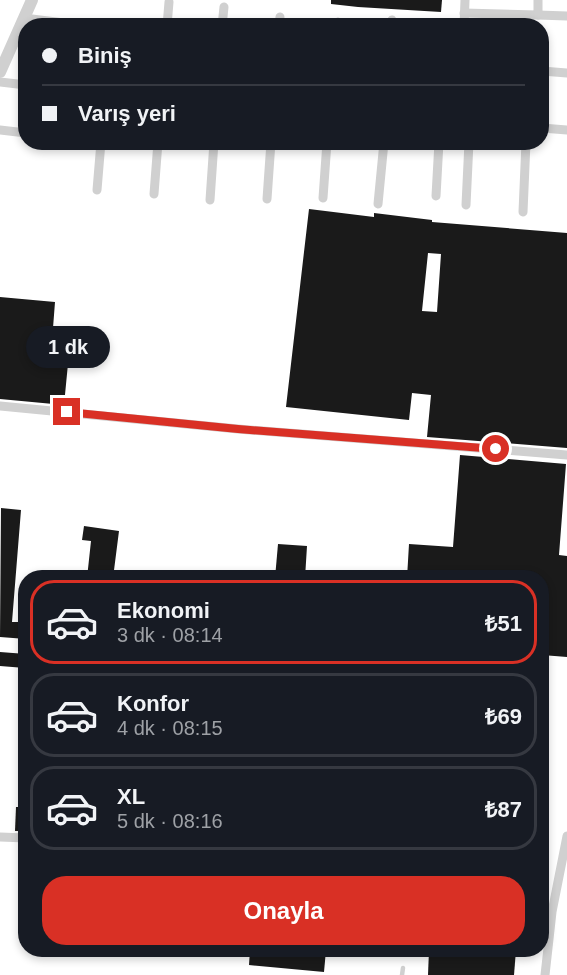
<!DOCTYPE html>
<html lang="tr">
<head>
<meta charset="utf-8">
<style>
  :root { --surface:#171b24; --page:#20242c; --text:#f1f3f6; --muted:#9ea1a6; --line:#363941; --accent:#d93025 }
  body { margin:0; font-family:Helvetica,sans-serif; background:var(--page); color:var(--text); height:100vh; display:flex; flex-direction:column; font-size:22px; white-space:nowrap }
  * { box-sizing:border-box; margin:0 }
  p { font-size:20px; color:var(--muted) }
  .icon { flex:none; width:33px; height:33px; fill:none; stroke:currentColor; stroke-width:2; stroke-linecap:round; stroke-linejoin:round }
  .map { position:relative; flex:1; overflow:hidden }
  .panel { position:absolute; left:18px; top:570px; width:531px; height:387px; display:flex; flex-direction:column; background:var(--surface); border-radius:24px; box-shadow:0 3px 9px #0003 }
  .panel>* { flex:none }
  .top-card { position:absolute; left:18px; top:18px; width:531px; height:132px; border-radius:24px; box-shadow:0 3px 9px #0003; display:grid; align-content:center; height:132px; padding:0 24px; background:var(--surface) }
  .end { position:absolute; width:27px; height:27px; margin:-14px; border:8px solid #d93025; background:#fff; box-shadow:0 0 0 3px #fff }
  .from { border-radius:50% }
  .bubble { position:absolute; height:42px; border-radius:21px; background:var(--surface); box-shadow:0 3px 9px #0003; font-size:20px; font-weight:700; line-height:42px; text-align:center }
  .top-card b { display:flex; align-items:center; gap:21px; height:57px; font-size:22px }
  .top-card b+b { border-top:2px solid var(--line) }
  .top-card i { width:15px; height:15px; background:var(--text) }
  ul { padding:10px 0 0; list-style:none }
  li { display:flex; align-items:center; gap:18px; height:84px; margin:0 12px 9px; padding:0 12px; border:3px solid var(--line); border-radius:24px }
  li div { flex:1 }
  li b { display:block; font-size:22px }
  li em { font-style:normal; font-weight:700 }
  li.selected { border-color:var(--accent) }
  li>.icon { width:54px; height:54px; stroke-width:1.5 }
  .button { display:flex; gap:12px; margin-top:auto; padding:12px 24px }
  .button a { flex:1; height:69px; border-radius:24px; background:var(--accent); color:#fff; font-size:24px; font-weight:700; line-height:69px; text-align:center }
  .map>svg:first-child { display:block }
</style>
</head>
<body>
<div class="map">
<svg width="567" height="975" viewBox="0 0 567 975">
  <rect width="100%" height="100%" fill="#fff"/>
  <g fill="#1a1a1a" fill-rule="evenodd">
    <path d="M331 0H442L441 12 358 7 331 4Z"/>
    <path d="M309 209 374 217V213L432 220V222L567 233V448L427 437 431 395 412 393 409 420 286 407ZM428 253 441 254 437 312 422 311Z"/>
    <path d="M0 297 55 302 52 341 70 343 64 405 0 399Z"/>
    <path d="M460 455 566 464 559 555 567 556V657L542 655V578H407L409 544 453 547Z"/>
    <path d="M1 508 21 510 12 622H26V639L0 637Z"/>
    <path d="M84 526 119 531 113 578H87L91 541 82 540Z"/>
    <path d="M278 544 307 546 305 578H275Z"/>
    <path d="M0 652 26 654 25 668 0 666Z"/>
    <path d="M16 807H26V831H15Z"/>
    <path d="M250 950H326L324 972 249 965Z"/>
    <path d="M429 950H516L514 975H428Z"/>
  </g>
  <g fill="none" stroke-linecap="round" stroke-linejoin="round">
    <path stroke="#d0d0d0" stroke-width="4.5" d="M402 975 403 968"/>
    <g stroke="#d0d0d0" stroke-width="9">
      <path d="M464 13 538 15V0"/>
      <path d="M538 15 567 16"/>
      <path d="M24 18 88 26"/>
      <path d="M167 26 169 2"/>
      <path d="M222 26 224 7"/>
      <path d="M279 26 280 17"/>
      <path d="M337 26 338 22"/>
      <path d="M391 26 392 20"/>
      <path d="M464 26 465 0"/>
      <path d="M542 71 567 73"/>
      <path d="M0 82 26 85"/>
      <path d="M542 128 567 130"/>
      <path d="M0 130 26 133"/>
      <path d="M97 190 101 142"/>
      <path d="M154 194 158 142"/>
      <path d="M436 196 439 142"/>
      <path d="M323 198 327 142"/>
      <path d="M267 199 271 142"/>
      <path d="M210 200 214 142"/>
      <path d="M378 204 384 142"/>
      <path d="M466 205 469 142"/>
      <path d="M523 212 526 142"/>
      <path d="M0 406 238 429 567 455"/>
      <path d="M0 837 26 838"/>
      <path d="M545 975 552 912 567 836"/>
    </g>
    <path stroke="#d0d0d0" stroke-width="12" d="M0 72 32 0"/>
  </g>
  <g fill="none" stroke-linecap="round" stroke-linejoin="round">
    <path stroke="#d93025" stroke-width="8" d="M67 412 238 429 496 449"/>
  </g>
</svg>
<i class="end from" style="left:496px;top:449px"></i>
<i class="end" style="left:67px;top:412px"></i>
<div class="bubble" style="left:26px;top:326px;width:84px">1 dk</div>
<div class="top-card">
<b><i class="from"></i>Biniş</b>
<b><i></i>Varış yeri</b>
</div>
<section class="panel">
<ul>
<li class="selected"><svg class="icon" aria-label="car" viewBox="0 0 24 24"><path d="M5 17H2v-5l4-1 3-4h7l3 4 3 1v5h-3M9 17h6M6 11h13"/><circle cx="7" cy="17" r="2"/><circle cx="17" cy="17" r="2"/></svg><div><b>Ekonomi</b><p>3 dk · 08:14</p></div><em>₺51</em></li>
<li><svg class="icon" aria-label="car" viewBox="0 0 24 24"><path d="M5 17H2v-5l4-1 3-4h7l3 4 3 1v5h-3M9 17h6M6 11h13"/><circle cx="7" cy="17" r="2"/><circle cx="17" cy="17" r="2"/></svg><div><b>Konfor</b><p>4 dk · 08:15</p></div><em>₺69</em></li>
<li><svg class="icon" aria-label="car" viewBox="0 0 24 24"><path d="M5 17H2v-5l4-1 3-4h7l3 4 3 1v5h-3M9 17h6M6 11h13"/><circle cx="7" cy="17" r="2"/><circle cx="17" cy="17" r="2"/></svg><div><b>XL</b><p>5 dk · 08:16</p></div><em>₺87</em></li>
</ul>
<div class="button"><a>Onayla</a></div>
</section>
</div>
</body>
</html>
